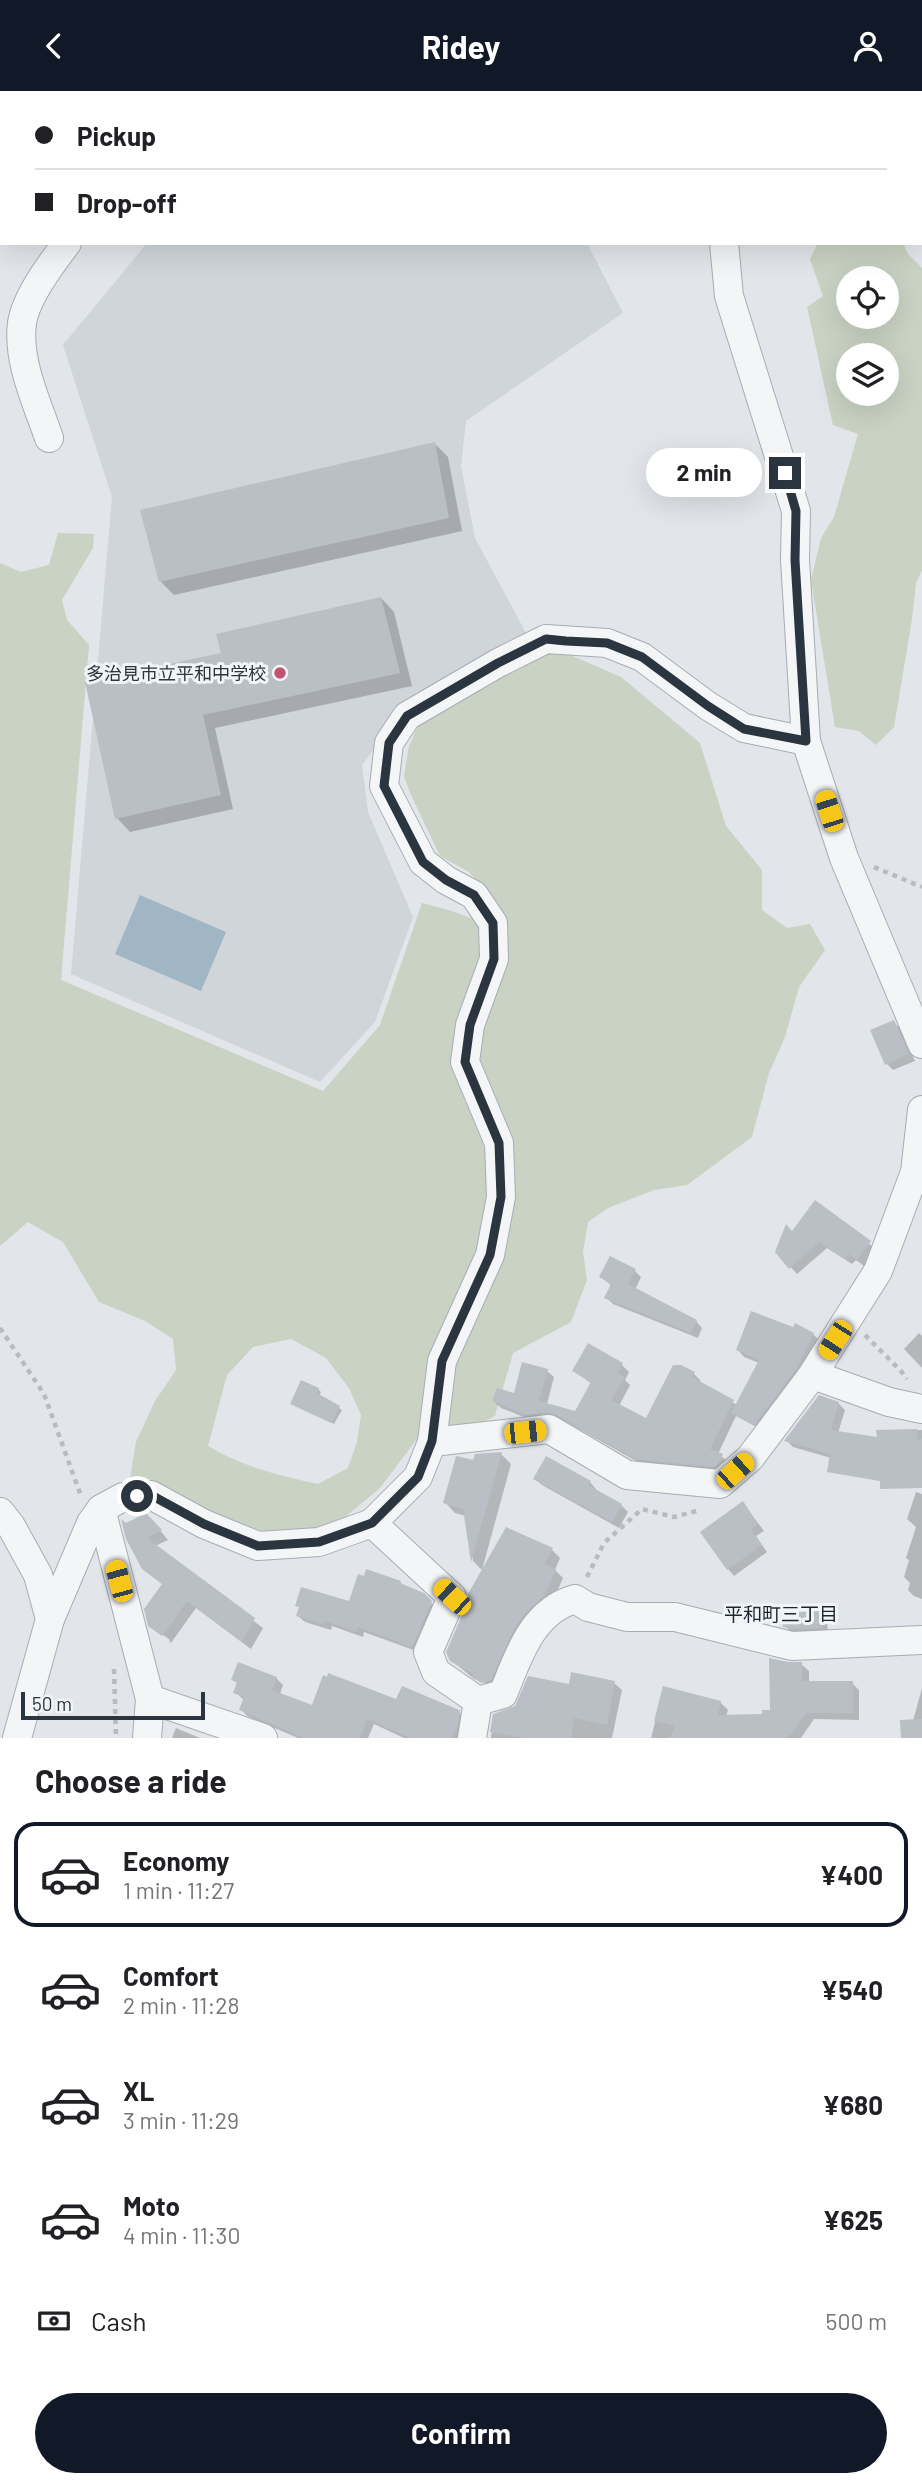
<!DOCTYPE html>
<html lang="en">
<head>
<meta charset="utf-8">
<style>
  :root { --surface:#fff; --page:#f6f6f6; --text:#202124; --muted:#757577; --line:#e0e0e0; --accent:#111827 }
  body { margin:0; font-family:Barlow,"Noto Sans JP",sans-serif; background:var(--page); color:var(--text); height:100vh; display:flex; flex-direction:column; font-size:26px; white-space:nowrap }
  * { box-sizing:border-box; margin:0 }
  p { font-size:23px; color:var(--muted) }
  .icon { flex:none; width:38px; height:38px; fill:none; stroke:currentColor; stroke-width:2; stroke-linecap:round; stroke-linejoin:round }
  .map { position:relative; height:1647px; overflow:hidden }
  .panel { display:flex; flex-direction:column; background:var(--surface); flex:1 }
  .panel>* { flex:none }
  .top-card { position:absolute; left:0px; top:0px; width:922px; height:154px; box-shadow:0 7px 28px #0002; display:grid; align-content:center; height:154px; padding:0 35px; background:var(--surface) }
  .controls { position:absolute; left:836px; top:175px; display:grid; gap:14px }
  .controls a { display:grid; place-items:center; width:63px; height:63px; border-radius:50%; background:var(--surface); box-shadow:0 7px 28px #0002; font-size:35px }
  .scale { position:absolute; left:21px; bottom:18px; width:184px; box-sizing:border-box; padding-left:7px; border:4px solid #2b353f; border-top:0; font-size:19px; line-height:24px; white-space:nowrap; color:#2b353f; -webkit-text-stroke:5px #f1f4f6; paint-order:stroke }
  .end { position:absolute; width:32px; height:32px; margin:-16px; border:9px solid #2b353f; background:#fff; box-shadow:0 0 0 4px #fff }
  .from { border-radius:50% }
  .bubble { position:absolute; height:49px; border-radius:24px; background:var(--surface); box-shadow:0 7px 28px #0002; font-size:23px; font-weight:700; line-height:49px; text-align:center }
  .car { position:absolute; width:21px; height:42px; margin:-21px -10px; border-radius:9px; box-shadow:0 0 5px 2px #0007; background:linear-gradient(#f5c518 24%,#345 0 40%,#f5c518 0 76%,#345 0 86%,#f5c518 0) }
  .top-card b { display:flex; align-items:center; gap:24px; height:66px; font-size:26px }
  .top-card b+b { border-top:2px solid var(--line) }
  .top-card i { width:18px; height:18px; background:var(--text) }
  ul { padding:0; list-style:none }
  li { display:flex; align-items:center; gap:21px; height:105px; margin:0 14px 10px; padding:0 21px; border:4px solid transparent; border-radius:21px }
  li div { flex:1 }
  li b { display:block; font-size:26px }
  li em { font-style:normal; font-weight:700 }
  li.on { border-color:var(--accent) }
  li>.icon { width:63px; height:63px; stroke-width:1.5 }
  h2 { padding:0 35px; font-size:32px; line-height:84px }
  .pay { display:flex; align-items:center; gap:18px; height:77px; padding:0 35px; font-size:26px }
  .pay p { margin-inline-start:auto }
  .action { display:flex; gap:14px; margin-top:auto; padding:14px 35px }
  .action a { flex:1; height:80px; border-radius:42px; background:var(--accent); color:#fff; font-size:28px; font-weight:700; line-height:80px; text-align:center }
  header { display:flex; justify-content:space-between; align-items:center; height:91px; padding:0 35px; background:var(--accent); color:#fff; font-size:32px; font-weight:700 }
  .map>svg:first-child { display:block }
</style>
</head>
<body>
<header><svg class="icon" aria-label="back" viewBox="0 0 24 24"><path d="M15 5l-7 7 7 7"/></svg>Ridey<svg class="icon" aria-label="person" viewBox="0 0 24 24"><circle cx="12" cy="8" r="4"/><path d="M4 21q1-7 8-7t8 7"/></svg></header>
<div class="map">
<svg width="922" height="1647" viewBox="0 0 922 1647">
  <rect width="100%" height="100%" fill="#e2e5e9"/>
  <g fill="#d0d5da">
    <path d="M352 0H508L509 2H350Z"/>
    <path d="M147 152H587L623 222 466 330 461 375 475 447 527 544 402 621 362 674 368 721 413 826 375 931 320 991 71 883 112 406 63 254Z"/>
  </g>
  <g fill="#c9d2c3" fill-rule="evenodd">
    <path d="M818 152H903L908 163 922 177V479L916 492 912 528 894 636 876 654 859 640 835 636 811 489 821 447 834 426 858 343 833 334 807 216 823 205 810 168ZM887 187V226H849V187ZM887 264V303H849V264Z"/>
    <path d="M58 442 94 443 93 457 62 509 67 529 89 554 61 889 323 1000 380 934 422 812 449 819 470 827 499 813 469 781 440 765 411 704 404 685 409 655 419 633 540 562 568 563 621 586 700 652 726 735 762 779V819L787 837 810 833 825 859 799 896 785 946 769 982 752 1046 687 1094 654 1099 608 1117 588 1131 583 1161 587 1189 571 1231 513 1262 495 1325 469 1338 426 1336 380 1397 338 1432 292 1445 213 1430 168 1397 130 1387 136 1351 155 1310 176 1279 173 1248 145 1230 99 1211 63 1151 28 1131 0 1155V472L21 481 49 474ZM291 1248 326 1267 349 1297 361 1324 357 1351 348 1377 318 1393C279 1385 243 1376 208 1355L227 1284 253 1256Z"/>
  </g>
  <path fill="#a0b6c5" d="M140 804 226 841 201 900 115 863Z"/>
  <g fill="#0003">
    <path d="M434 352 448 366 462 440 174 504 160 490Z"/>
    <path d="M381 507 394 521 412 595 215 637 233 718 130 741 117 727 223 563Z"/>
    <path d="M893 931 900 937 915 970 893 979 887 973Z"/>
    <path d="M815 1112 876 1158 864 1175 856 1169 852 1173 827 1157 797 1183 777 1161Z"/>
    <path d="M635 1180 641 1186 635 1199 696 1230 702 1237 698 1247 613 1213 606 1206 612 1195 601 1186Z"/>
    <path d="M919 1242 922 1245V1277L904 1258Z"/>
    <path d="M813 1243 820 1250 762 1339 736 1325 718 1363 729 1371 722 1382 643 1374 565 1330 555 1328 534 1330 501 1317 494 1310 515 1304 547 1280 554 1286 547 1313 576 1322 592 1293 574 1280 588 1255 622 1274 629 1281 625 1289 630 1294 619 1315 647 1329 675 1274 694 1283 701 1290 699 1292 737 1314 759 1272 744 1266 738 1259Z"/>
    <path d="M318 1298 321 1301 319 1305 342 1319 334 1333 292 1312Z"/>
    <path d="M838 1312 845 1319 838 1342 878 1349V1340L922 1339V1380L831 1367 793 1356 786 1349Z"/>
    <path d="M501 1363 511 1373 482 1479 473 1470 466 1425 455 1422 445 1411 474 1372Z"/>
    <path d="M535 1388 590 1391 596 1398 595 1400 621 1414 628 1421 619 1437 542 1394Z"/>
    <path d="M916 1401 922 1403V1508L914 1505 908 1499 910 1492 904 1486 909 1469 906 1467 916 1436 907 1428Z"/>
    <path d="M743 1412 764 1440 756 1445 767 1461 734 1485 728 1478Z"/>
    <path d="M154 1432 168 1449 155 1455 263 1537 251 1558 196 1517 171 1552 169 1550 170 1549 155 1538 163 1494 143 1477 128 1448Z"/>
    <path d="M552 1459 560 1467 555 1479 563 1487 551 1514 499 1597 474 1588 451 1569Z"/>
    <path d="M400 1491 405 1496 423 1504 437 1518 419 1561 364 1541 363 1546 332 1535 331 1539 305 1531 298 1525 350 1512Z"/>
    <path d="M820 1522 827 1529 828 1543 792 1542 785 1535Z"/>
    <path d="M801 1573 809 1580V1592H852L859 1599V1629L814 1628 801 1647H651L664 1597 721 1612 728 1619 726 1625 764 1624 771 1621Z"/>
    <path d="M276 1587 283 1594 280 1603 313 1616 397 1611 459 1621 465 1628 461 1647H404L374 1633 368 1647H298L247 1625 241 1618 244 1609 235 1601 238 1593 233 1588Z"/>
    <path d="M614 1592 622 1599 612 1647H491L494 1624 570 1595Z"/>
    <path d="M922 1597V1647H903L913 1630Z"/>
    <path d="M176 1637 200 1647H172Z"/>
  </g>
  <g fill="#b9bfc5">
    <path d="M435 351 449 427 159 491 140 419Z"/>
    <path d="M381 506 400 582 203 624 221 704 115 728 85 591 221 562 216 543Z"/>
    <path d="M894 929 909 963 885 974 870 939Z"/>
    <path d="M815 1109 871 1150 857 1169 848 1163 845 1168 819 1151 789 1178 775 1161 786 1133 792 1140Z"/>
    <path d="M610 1165 636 1178 628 1193 697 1229 691 1242 604 1207 611 1193 599 1186Z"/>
    <path d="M751 1220 793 1236 795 1232 814 1242 797 1277 754 1334 731 1322 759 1269 736 1259Z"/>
    <path d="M588 1252 623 1272 618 1282 625 1286 611 1309 646 1327 673 1274H681L695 1281 692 1286 734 1309 710 1358 723 1363 719 1372 715 1376 635 1368 557 1324 547 1321 526 1324 492 1310 497 1297 514 1302 522 1271 548 1278 539 1310 575 1320 591 1291 572 1280Z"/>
    <path d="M301 1289 319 1297 317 1302 340 1315 331 1332 290 1313Z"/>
    <path d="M819 1304 839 1311 831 1339 877 1346 876 1339 917 1338V1349L922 1348V1397L880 1398V1390L827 1381 830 1363 784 1350Z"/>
    <path d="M502 1361 471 1471 463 1418 443 1412 456 1365 473 1369 475 1363Z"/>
    <path d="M546 1365 591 1390 588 1394 622 1413 612 1431 533 1388Z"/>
    <path d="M743 1410 758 1433 751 1438 762 1454 727 1479 700 1441Z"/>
    <path d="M146 1422 162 1439 147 1447 255 1527 242 1551 187 1510 162 1545 148 1535 144 1518 162 1493 142 1478 126 1448 121 1428 126 1432Z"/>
    <path d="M506 1436 553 1457 545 1473 556 1478 544 1505 525 1522 514 1538 491 1589 481 1592 472 1585 473 1583 450 1570 446 1561 467 1513 468 1503Z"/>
    <path d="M366 1478 401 1490 400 1492 424 1502 432 1510 412 1556 358 1536 356 1541 326 1530 324 1533 296 1525 299 1516 295 1515 301 1496 349 1510 358 1483 364 1485Z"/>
    <path d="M821 1520 822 1537 794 1538 783 1536 782 1522Z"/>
    <path d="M769 1567 788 1571H802V1590H853V1622H806L791 1643 785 1647H670L675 1635 654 1630 663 1595 721 1610 718 1624 762 1623V1619H770Z"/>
    <path d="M238 1571 277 1586 272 1599 312 1614 323 1584 327 1586 328 1582 396 1608 402 1595 459 1619 460 1618 457 1636 452 1647H410L367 1628 360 1647H304L239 1619 244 1606 233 1602 237 1591 231 1589Z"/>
    <path d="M571 1581 615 1590 607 1634 574 1627 571 1647H526L490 1641 493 1623 515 1615 528 1585 569 1593Z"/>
    <path d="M922 1628V1647H901L900 1629Z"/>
  </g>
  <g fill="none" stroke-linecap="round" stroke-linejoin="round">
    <defs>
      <g id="minor">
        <path d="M0 5H2"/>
        <path d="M0 128 2 126"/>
        <path d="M724 152 729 205 796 420 795 469 806 650 844 767 922 953"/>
        <path d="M49 347C37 312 17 270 22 232 26 206 51 173 67 152"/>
        <path d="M811 1286H819L889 1311 922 1318"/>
        <path d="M432 1351 549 1338 627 1384 720 1393 750 1367 811 1286 878 1180 915 1081 922 1019"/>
        <path d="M101 1418 150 1608 147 1647"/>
        <path d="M0 1421 11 1435 38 1484 50 1528 17 1647"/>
        <path d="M372 1432 452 1506 428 1561 436 1581 478 1610"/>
        <path d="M50 1528 91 1432 101 1418 123 1406 151 1404 204 1433 258 1455 319 1451 372 1432 418 1386 432 1351 442 1270 490 1164 501 1106 499 1052 465 971 470 934 494 868 493 832 474 804 446 789 423 771 384 695 389 652 407 625 498 572 546 548 607 552 642 566 708 615 744 637 806 650"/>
        <path d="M150 1608 263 1647"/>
        <path d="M472 1647 478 1610 503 1603C518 1566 532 1520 575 1508L588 1516 627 1526H675L792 1555 922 1549"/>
      </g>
    </defs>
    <use href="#minor" stroke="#a7adb3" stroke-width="30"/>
    <g stroke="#b8bbc0" stroke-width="4.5" stroke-dasharray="5 5" stroke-linecap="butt">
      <path d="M698 0 699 2"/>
      <path d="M874 776 922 796"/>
      <path d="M0 1237 44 1303 81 1405"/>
      <path d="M865 1244 901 1280 907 1288"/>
      <path d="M587 1486 604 1452 642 1418 674 1426 700 1419"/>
      <path d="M114 1578 116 1647"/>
    </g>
    <use href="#minor" stroke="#f4f5f7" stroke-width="28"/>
  </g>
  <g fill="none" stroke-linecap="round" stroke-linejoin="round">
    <path stroke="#2b353f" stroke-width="9" d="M137 1405 151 1404 204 1433 258 1455 319 1451 372 1432 418 1386 432 1350 442 1270 490 1164 501 1106 499 1052 465 971 470 934 494 868 493 832 474 804 446 789 423 771 384 695 389 652 407 625 498 572 546 548 566 550 607 552 642 566 708 615 744 638 806 650 795 469 796 420 785 382"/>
  </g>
  <circle fill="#c15370" stroke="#f1f4f6" stroke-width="2.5" cx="280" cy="582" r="7"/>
  <g text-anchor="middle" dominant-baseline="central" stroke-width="6" stroke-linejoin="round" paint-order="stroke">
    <g font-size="18" fill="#2b353f" stroke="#f1f4f6" text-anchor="end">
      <text x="266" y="582">多治見市立平和中学校</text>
    </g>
    <g font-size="19" fill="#1d2630" stroke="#f1f4f6">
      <text x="781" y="1522">平和町三丁目</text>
    </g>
  </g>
</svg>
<div class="controls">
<a><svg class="icon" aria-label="locate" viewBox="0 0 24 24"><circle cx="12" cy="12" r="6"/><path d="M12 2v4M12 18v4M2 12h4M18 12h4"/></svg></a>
<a><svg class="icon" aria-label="layers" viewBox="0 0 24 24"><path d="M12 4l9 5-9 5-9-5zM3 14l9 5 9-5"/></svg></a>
</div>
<div class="scale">50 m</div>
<i class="end from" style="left:137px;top:1405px"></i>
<i class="end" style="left:785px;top:382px"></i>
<div class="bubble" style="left:646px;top:357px;width:116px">2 min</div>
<i class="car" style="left:829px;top:720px;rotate:342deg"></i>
<i class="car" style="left:835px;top:1249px;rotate:213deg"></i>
<i class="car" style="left:525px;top:1341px;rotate:84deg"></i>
<i class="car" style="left:735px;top:1380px;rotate:48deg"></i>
<i class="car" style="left:119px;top:1490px;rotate:345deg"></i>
<i class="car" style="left:452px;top:1506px;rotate:313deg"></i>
<div class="top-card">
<b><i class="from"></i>Pickup</b>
<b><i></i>Drop-off</b>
</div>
</div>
<section class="panel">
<h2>Choose a ride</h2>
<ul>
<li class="on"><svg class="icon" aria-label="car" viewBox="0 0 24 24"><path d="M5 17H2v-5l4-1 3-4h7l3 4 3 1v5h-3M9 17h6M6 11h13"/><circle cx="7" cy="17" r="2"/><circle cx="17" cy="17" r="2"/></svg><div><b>Economy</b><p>1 min · 11:27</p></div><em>¥400</em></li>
<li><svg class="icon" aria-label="car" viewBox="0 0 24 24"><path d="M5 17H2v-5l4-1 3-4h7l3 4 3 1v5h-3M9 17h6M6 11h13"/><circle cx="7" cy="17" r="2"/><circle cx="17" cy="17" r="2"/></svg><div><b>Comfort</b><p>2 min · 11:28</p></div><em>¥540</em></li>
<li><svg class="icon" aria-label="car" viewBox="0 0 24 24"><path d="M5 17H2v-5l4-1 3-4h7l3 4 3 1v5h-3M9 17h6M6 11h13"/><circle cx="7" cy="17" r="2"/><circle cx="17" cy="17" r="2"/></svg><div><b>XL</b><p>3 min · 11:29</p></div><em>¥680</em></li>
<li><svg class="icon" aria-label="car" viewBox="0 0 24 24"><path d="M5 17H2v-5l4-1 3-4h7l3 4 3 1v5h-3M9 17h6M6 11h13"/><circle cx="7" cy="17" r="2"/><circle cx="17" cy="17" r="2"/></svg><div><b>Moto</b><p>4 min · 11:30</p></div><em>¥625</em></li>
</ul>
<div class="pay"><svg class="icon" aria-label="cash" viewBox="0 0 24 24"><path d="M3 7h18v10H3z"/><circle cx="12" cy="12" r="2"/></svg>Cash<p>500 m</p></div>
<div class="action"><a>Confirm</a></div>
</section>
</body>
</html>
